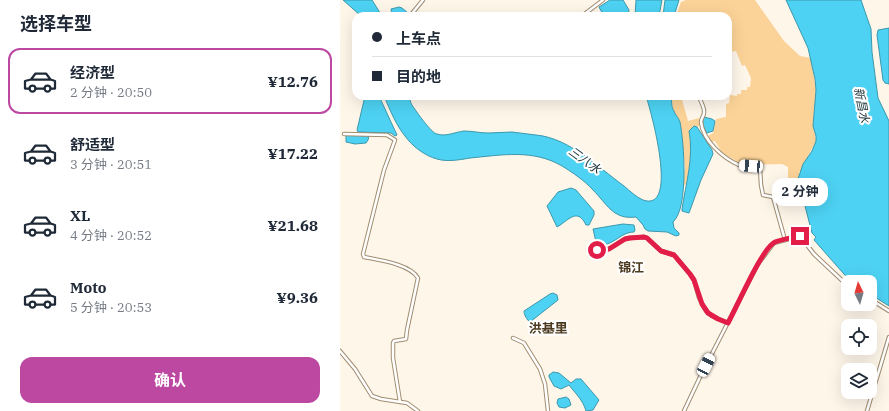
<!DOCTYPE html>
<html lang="zh">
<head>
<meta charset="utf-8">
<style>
  :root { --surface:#fff; --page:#f6f6f7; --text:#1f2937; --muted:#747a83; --line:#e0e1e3; --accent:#bc48a1 }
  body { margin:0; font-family:"IBM Plex Serif","Noto Sans SC",serif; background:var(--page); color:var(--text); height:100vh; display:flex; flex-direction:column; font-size:15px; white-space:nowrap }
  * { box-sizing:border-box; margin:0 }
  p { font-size:13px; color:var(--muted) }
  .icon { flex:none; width:22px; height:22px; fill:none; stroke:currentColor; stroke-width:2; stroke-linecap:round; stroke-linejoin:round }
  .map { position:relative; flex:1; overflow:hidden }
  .sheet { display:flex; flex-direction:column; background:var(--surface); width:340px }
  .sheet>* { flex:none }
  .top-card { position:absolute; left:12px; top:12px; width:380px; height:88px; border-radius:12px; box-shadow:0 4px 16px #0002; display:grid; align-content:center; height:88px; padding:0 20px; background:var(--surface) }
  .needle { width:26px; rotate:355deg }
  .buttons { position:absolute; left:501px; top:275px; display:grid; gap:8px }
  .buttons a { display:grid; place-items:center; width:36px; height:36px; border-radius:8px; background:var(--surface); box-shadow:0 4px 16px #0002; font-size:20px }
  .end { position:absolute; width:18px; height:18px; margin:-9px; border:5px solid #e11d48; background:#fff; box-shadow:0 0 0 2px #fff }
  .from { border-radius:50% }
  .bubble { position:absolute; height:28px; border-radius:12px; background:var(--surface); box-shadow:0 4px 16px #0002; font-size:13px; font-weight:700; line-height:28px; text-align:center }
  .car { position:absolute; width:12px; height:24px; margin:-12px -6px; border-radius:5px; box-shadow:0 0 3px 1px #0007; background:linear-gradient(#fff 24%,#345 0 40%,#fff 0 76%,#345 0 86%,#fff 0) }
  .top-card b { display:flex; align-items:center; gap:14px; height:38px; font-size:15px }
  .top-card b+b { border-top:1px solid var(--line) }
  .top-card i { width:10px; height:10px; background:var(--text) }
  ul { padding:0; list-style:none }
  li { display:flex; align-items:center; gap:12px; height:66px; margin:0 8px 6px; padding:0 12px; border:2px solid transparent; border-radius:12px }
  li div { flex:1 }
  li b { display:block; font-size:15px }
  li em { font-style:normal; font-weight:700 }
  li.active { border-color:var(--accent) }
  li>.icon { width:36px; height:36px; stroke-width:1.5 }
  h2 { padding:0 20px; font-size:18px; line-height:48px }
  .button { display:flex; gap:8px; margin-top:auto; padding:8px 20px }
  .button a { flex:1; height:46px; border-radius:12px; background:var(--accent); color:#fff; font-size:16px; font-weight:700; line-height:46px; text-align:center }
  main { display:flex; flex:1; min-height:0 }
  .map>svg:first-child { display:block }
</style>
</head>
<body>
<main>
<section class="sheet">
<h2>选择车型</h2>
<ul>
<li class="active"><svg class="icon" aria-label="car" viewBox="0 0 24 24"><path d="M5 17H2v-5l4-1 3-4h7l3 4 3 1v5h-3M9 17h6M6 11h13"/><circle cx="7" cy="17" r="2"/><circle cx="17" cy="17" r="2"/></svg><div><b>经济型</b><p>2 分钟 · 20:50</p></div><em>¥12.76</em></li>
<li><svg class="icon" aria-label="car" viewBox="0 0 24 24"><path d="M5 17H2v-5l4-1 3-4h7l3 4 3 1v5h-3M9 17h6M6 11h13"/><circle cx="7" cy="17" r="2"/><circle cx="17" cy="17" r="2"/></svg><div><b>舒适型</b><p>3 分钟 · 20:51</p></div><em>¥17.22</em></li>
<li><svg class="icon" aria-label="car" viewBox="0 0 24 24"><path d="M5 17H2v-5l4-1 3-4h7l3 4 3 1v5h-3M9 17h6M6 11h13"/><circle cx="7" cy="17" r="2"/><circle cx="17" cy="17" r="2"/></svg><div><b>XL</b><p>4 分钟 · 20:52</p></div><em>¥21.68</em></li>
<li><svg class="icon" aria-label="car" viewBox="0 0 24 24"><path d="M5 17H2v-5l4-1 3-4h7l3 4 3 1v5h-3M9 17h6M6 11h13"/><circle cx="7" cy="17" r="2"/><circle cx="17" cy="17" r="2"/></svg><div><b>Moto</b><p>5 分钟 · 20:53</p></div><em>¥9.36</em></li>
</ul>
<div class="button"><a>确认</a></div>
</section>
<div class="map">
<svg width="549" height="411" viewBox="0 0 549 411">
  <rect width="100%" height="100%" fill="#fff6ea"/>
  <g fill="#fbd398">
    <path d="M346 0H415L444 41 460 56 471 58 476 90 473 121 476 141 459 173V190L450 192 448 187V167L442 164 403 165 381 152V151L375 141 372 142 368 136 373 133 376 119 386 117V104L389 103 390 95 397 96V94H401V90H407V87H410L411 78 405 65 402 66 396 51 392 52 388 44V16H336L341 2Z"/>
    <path d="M331 96H341L348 121 359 118 361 125 357 127 356 126 349 131C352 149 350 168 346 185L343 184 345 167 340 122 333 109Z"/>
  </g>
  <g fill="#4dd2f3" stroke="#3c98ac">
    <path d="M3 0H32L42 16H21Z"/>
    <path d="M270 0H283L289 10 288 16H268L261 11 259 7Z"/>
    <path d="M296 0H322L319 16H295Z"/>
    <path d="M325 0H339L334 16H323Z"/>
    <path d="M446 0H521L531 29 532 52 538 98 549 121V306L530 294V282H511L474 240 476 237 472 233 458 179 463 164 472 151 476 141V136L473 126 476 90 475 79 468 48Z"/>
    <path d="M59 7 62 8 68 13 67 16H52L51 9Z"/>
    <path d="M549 28V84L545 83 543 80 537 35 538 30Z"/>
    <path d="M25 96H39L57 135 55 136 51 133 18 132 17 130Z"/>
    <path d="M44 96H70C70 99 70 102 72 105 76 111 91 133 97 134 106 137 115 132 124 131 132 131 140 133 148 133 156 133 164 132 172 132 180 133 188 134 196 135 229 138 258 167 284 186 290 191 296 197 303 200 340 213 310 108 306 96H331C332 101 331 107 334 111 335 115 339 118 340 122 344 142 349 208 333 222L334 228 339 233V235L336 236 327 232 308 231 305 229 303 225 296 217C273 220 267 204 253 190 245 181 232 172 222 166 193 149 162 155 130 158 119 160 107 162 97 159 85 156 72 146 65 136 56 125 50 110 44 96Z"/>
    <path d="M364 117 372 119 375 121 373 131 367 133C364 129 361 122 364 117Z"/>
    <path d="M354 126 357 127 372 150 373 154 361 180 349 213 342 211V209C346 183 354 157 349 131Z"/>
    <path d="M6 135 29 136 28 140 26 143 15 144 6 142Z"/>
    <path d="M231 188 236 190 254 211V215L249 225H246C237 206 227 222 217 227L207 206 218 192Z"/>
    <path d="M283 224 294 225 295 230 294 232C280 232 272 248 258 244L256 242 253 229Z"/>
    <path d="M213 293 217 295 218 300 190 322C187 320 184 315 184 311L210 294Z"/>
    <path d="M213 372 219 373 231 383 236 379H241L259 400 253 410 246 411C243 400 235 393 229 385L221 389 214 386 209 377V375Z"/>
    <path d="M226 397 229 399 231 405 225 408 219 407 217 403 218 399Z"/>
  </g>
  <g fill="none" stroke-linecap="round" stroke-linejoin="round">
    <defs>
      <g id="minor">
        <path d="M70 16 83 0"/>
        <path d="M242 16 263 0"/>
        <path d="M359 96C360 101 364 106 364 111 365 115 361 118 361 122 363 141 383 158 399 165 406 168 414 165 420 168L421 185 423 195 433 197 445 240"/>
        <path d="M4 134 47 135 55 140 44 170 23 254 24 257C39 260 70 264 78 278L67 330 66 339 54 341 53 343V358L60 402"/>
        <path d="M248 250 269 249 285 239 289 238 304 237 307 238 321 251 334 255 350 274 354 280 359 298 366 311 372 316 388 323"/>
        <path d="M530 299 549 311"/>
        <path d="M173 338 184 343 200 369 205 384 208 411"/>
        <path d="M0 351 15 369 32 396 41 399 67 403 78 411"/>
        <path d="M344 411 361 375 418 264 434 243 460 236 474 254 508 286"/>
        <path d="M527 411 549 337"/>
      </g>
    </defs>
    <use href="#minor" stroke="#a08d71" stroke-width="4.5"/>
    <use href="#minor" stroke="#fff" stroke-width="2.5"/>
  </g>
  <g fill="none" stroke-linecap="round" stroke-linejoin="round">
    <path stroke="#e11d48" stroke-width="5" d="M257 250 269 249 285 239 290 238 304 237 307 238 321 251 334 255 350 274 354 280 362 304 368 313 378 319 388 323C397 307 422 248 435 242 443 239 452 238 460 236"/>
  </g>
  <g text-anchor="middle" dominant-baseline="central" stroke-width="4" stroke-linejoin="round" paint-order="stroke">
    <g font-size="12" font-style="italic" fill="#1f353c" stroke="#fff">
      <text transform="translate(522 105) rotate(79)">新昌水</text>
      <text transform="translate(245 160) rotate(36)">三八水</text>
    </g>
    <g font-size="13" font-weight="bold" fill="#4c3b21" stroke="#fff">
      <text x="291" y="267">锦江</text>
      <text x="208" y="328">洪基里</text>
    </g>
  </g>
</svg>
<div class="buttons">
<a><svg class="needle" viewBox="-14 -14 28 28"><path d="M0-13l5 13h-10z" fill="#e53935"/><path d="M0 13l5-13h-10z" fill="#747a83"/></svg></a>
<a><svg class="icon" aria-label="locate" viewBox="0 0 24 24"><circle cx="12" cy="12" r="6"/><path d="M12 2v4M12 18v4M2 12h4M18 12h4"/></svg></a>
<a><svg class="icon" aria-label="layers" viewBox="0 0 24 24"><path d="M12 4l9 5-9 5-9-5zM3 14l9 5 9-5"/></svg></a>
</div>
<i class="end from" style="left:257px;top:250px"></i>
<i class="end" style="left:460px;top:236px"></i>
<div class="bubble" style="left:432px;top:178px;width:56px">2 分钟</div>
<i class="car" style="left:411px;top:166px;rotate:274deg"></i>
<i class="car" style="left:366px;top:365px;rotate:27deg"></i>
<div class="top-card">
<b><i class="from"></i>上车点</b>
<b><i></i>目的地</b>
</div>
</div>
</main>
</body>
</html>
